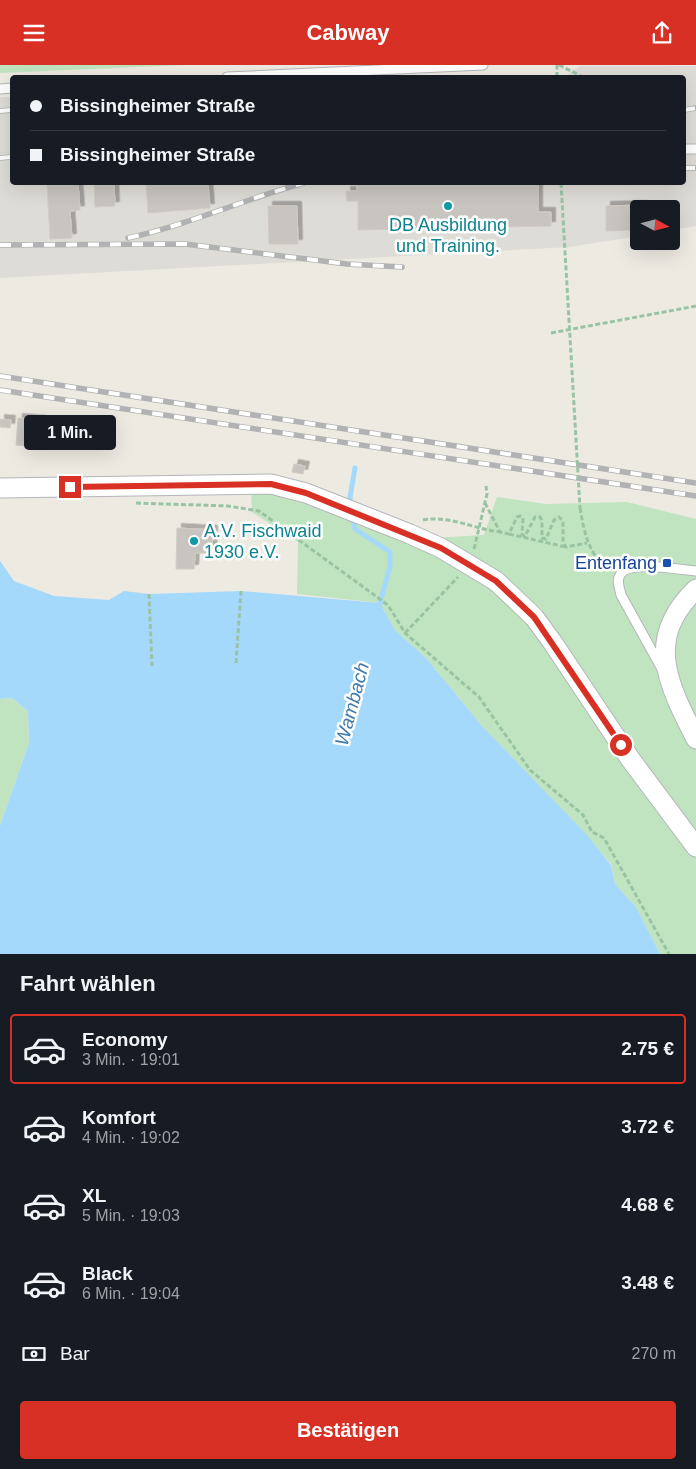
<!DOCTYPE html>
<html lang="de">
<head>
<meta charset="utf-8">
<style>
  :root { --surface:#171b24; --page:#242831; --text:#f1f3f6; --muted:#9ea1a6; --line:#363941; --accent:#d93025 }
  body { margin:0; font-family:Helvetica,sans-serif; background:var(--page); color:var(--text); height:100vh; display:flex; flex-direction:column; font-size:19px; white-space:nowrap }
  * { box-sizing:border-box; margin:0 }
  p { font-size:16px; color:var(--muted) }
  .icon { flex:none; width:28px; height:28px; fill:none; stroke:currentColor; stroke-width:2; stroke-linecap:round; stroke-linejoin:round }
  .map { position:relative; height:889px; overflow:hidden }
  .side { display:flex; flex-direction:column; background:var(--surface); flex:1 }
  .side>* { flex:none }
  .guide { position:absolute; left:10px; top:10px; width:676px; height:110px; border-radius:5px; box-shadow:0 5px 20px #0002; display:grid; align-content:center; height:110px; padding:0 20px; background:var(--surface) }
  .needle { width:32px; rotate:97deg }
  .tools { position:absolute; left:630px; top:135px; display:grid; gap:10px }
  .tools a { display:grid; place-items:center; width:50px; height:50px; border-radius:5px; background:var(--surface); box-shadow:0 5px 20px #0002; font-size:25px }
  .end { position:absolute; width:22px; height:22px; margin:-11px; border:6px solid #d93025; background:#fff; box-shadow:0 0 0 2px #fff }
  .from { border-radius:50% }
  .bubble { position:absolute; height:35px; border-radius:5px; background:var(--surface); box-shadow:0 5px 20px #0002; font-size:16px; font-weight:800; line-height:35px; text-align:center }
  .guide b { display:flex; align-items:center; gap:18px; height:48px; font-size:19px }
  .guide b+b { border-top:1px solid var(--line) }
  .guide i { width:12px; height:12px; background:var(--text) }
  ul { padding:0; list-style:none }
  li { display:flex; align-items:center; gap:15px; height:70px; margin:0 10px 8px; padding:0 10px; border:2px solid transparent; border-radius:5px }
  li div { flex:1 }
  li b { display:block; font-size:19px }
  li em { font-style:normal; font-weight:800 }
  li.active { border-color:var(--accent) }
  li>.icon { width:45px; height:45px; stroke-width:1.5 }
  h2 { padding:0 20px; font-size:22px; line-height:60px }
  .pay { display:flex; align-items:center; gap:12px; height:55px; padding:0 20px; font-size:19px }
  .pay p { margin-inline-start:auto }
  .cta { display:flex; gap:10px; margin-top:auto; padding:10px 20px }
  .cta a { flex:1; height:58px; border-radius:5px; background:var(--accent); color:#fff; font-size:20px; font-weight:800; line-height:58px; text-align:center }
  header { display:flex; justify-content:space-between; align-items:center; height:65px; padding:0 20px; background:var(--accent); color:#fff; font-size:22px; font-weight:800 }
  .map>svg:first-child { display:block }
</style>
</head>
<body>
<header><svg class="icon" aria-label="menu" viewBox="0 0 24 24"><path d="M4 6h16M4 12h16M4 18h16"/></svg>Cabway<svg class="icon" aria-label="share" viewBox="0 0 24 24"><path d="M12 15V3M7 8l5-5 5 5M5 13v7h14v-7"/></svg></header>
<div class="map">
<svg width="696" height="889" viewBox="0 0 696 889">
  <defs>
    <filter id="shadow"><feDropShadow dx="4.5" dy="-4.5" stdDeviation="0" flood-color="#0004"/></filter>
  </defs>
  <rect width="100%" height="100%" fill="#edeae2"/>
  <path fill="#dedcd7" d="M581 1H696V161L671 165V144H639V171L570 182 0 213V32H12V118H684V12H567L571 6Z"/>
  <g fill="#c1e4c0">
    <path d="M0 0H184L0 8Z"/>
    <path d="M251 423 287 429 431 473 484 470 497 432 546 439 627 437 696 454V889H660L636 842 615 819 611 799 586 770 482 661 427 594 395 565 380 538 297 529 298 477 252 447Z"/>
    <path d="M12 633 28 646 29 678 0 761V634Z"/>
  </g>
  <path fill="#a4d9fb" d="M0 496 14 516 54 531 109 535 124 526 149 529 241 526 380 538 395 565 427 594 482 661 587 770 611 800 615 819 636 842 660 889H0V761L29 678 28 646 12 633 0 634Z"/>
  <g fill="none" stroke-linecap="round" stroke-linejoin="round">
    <g stroke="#a4d9fb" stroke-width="5">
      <path d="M351 443 350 432 355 403"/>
      <path d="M352 451 355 464 390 487V501L379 542"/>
    </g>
  </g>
  <g fill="#c8c5c0" stroke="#d1cbc1" filter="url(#shadow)">
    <path d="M47 118H78L80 145 70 146 72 173 50 174Z"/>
    <path d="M94 118H114L115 141 95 142Z"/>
    <path d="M146 118H208L210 143 148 148Z"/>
    <path d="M357 118H538V147H551V161L358 165V136H347L346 126H357Z"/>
    <path d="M643 140V144H639V165L606 166V141Z"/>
    <path d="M268 141H297L298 179H269Z"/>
    <path d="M18 353 42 355 40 382 16 380Z"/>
    <path d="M0 354 11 355 10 363 0 362Z"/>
    <path d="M294 399 305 401 303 409 292 407Z"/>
    <path d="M177 463 213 465 212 488H195L194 504H176Z"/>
  </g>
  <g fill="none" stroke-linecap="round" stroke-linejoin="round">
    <defs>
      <g id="lane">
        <path d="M227 12 483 0"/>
        <path d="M0 24 12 23"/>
        <path d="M684 84H696"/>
        <path d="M662 604 621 530C620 524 616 516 620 510 628 494 680 505 696 506"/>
      </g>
      <g id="street">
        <path d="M0 423 271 419 306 428 410 469 441 483 496 516 534 552 553 578 631 695 696 782"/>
        <path d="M696 524C644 574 668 619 696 674"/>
      </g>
    </defs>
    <use href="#lane" stroke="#b3b5b9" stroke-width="11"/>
    <use href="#street" stroke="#b3b5b9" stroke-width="21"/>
    <g stroke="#99c4a4" stroke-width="3" stroke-dasharray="5 2.5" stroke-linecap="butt">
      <path d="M559 0 583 12"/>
      <path d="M557 12V0"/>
      <path d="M551 268 696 241"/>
      <path d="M136 438 228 441 259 446 388 540 405 568 479 632 530 705 583 750 592 767 604 773 669 889"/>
      <path d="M485 438 500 467 509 469 517 452 520 451 523 453 522 470 525 471 535 452H540L542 456V473L546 474 554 455 559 452 563 456V477L566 482 587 478"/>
      <path d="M580 443C584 467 589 492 610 505"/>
      <path d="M423 455C449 450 474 464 500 467"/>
      <path d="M509 469 566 482"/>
      <path d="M474 484 487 429 486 421"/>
      <path d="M149 529 152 601"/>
      <path d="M405 568 458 512"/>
      <path d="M236 598 241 526"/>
    </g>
    <use href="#lane" stroke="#fff" stroke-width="9"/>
    <use href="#street" stroke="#fff" stroke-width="19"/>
    <defs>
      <g id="rail">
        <path d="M684 45 696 43"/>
        <path d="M0 46 12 45"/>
        <path d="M0 93 12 92"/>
        <path d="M684 103H696"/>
        <path d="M128 173C188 160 244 134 304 118"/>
        <path d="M0 180 185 179 347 199 402 202"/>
        <path d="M0 311 696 418"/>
        <path d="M0 325 696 431"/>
      </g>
    </defs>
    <use href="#rail" stroke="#b1b2b3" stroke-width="5.5"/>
    <use href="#rail" stroke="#fff" stroke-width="4" stroke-dasharray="11" stroke-linecap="butt"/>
    <path stroke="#99c4a4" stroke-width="3" stroke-dasharray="5 2.5" stroke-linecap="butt" d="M561 118 580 443"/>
  </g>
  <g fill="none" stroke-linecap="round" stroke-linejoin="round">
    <path stroke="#d93025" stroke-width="6" d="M70 422 271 419 306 428 441 483 496 516 534 552 621 680"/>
  </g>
  <g fill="#0f9aa8" stroke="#fff" stroke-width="2">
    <circle cx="448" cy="141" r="5"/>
    <circle cx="194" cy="476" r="5"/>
  </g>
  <rect fill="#1a4fb4" stroke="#fff" stroke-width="2" x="662" y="493" width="10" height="10" rx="2.5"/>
  <g text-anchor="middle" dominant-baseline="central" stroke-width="5" stroke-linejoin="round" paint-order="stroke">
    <g font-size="18" fill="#0d838f" stroke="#fff">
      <text x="448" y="160">DB Ausbildung<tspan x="448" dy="21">und Training.</tspan></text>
      <text x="204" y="466" text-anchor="start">A.V. Fischwaid<tspan x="204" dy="21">1930 e.V.</tspan></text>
    </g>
    <g font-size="18" fill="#164399" stroke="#fff" text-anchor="end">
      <text x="657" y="498">Entenfang</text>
    </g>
    <g font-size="19" font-style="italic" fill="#427aac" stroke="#fff">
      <text transform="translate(352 639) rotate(-75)">Wambach</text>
    </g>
  </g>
</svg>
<div class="tools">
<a><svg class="needle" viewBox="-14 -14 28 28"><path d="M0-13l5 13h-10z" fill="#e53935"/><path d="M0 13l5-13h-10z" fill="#9ea1a6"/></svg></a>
</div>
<i class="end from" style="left:621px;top:680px"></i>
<i class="end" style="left:70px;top:422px"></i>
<div class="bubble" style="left:24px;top:350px;width:92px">1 Min.</div>
<div class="guide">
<b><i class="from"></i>Bissingheimer Straße</b>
<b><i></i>Bissingheimer Straße</b>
</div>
</div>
<section class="side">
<h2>Fahrt wählen</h2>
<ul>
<li class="active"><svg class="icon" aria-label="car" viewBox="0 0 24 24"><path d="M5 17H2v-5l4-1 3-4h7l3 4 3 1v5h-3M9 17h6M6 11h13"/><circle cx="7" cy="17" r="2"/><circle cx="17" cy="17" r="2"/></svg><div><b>Economy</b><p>3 Min. · 19:01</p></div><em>2.75 €</em></li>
<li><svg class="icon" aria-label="car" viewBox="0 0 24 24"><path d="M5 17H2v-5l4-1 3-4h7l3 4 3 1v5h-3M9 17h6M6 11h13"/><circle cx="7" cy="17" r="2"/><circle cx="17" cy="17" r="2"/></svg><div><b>Komfort</b><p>4 Min. · 19:02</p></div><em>3.72 €</em></li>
<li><svg class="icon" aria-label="car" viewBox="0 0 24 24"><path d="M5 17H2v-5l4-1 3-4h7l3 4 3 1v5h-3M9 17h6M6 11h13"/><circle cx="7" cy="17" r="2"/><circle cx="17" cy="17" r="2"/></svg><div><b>XL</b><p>5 Min. · 19:03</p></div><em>4.68 €</em></li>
<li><svg class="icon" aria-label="car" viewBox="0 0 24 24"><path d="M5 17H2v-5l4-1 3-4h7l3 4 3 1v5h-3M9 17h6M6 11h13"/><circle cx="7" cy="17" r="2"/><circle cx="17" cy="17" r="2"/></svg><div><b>Black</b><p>6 Min. · 19:04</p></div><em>3.48 €</em></li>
</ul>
<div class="pay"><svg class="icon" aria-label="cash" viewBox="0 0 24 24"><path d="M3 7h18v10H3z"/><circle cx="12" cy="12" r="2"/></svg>Bar<p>270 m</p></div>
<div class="cta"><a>Bestätigen</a></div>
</section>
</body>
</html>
